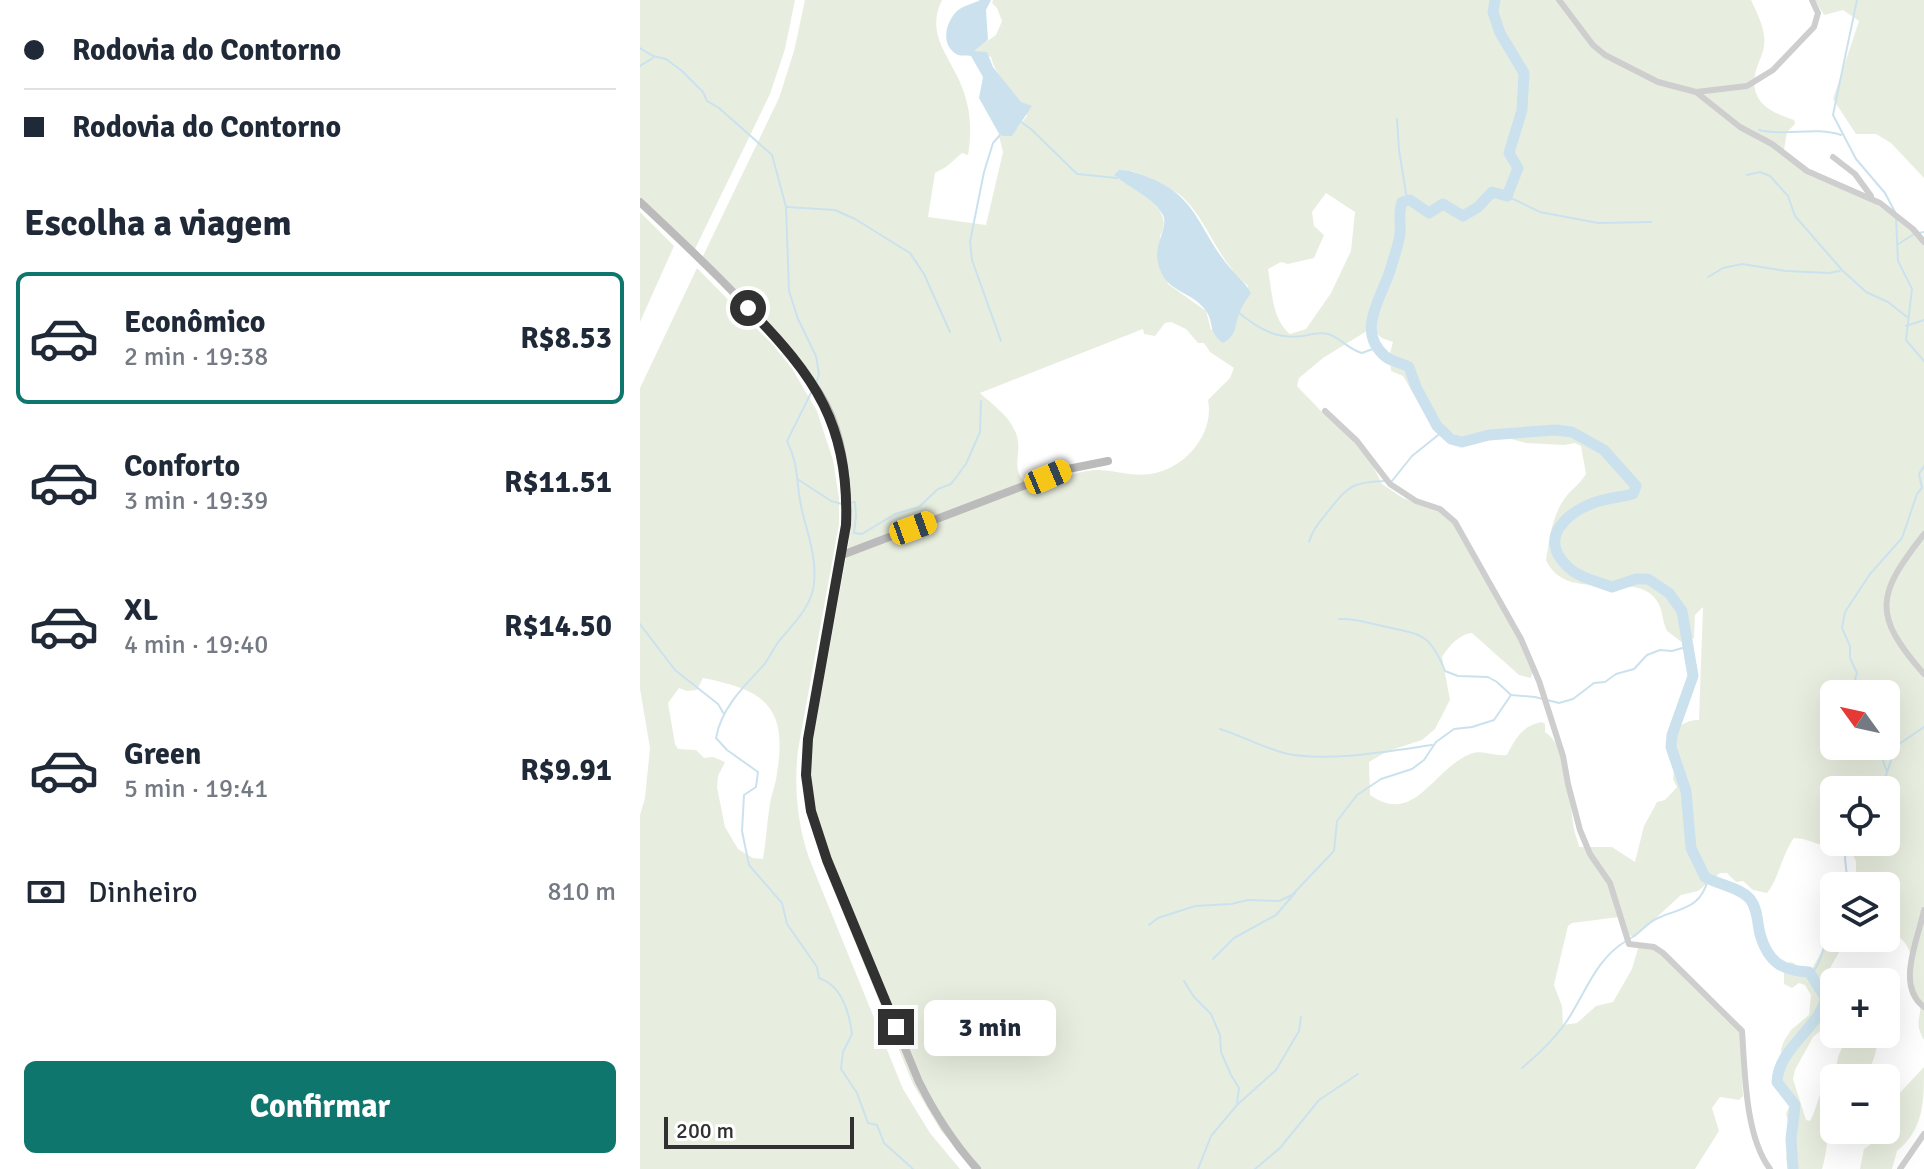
<!DOCTYPE html>
<html lang="pt">
<head>
<meta charset="utf-8">
<style>
  :root { --surface:#fff; --page:#f2f2f3; --text:#1f2937; --muted:#747a83; --line:#e0e1e3; --accent:#0f766e }
  body { margin:0; font-family:Signika,sans-serif; background:var(--page); color:var(--text); height:100vh; display:flex; flex-direction:column; font-size:30px; white-space:nowrap }
  * { box-sizing:border-box; margin:0 }
  p { font-size:26px; color:var(--muted) }
  .icon { flex:none; width:44px; height:44px; fill:none; stroke:currentColor; stroke-width:2; stroke-linecap:round; stroke-linejoin:round }
  .map { position:relative; flex:1; overflow:hidden }
  .side { display:flex; flex-direction:column; background:var(--surface); width:640px }
  .side>* { flex:none }
  .guide { display:grid; align-content:center; height:176px; padding:0 24px; background:var(--surface) }
  .needle { width:52px; rotate:303deg }
  .tools { position:absolute; left:1180px; top:680px; display:grid; gap:16px }
  .tools a { display:grid; place-items:center; width:80px; height:80px; border-radius:12px; background:var(--surface); box-shadow:0 8px 32px #0002; font-size:40px }
  .scale { position:absolute; left:24px; bottom:20px; width:190px; box-sizing:border-box; padding-left:8px; border:4px solid #313131; border-top:0; font-size:22px; line-height:28px; white-space:nowrap; color:#313131; -webkit-text-stroke:6px #fff; paint-order:stroke }
  .end { position:absolute; width:36px; height:36px; margin:-18px; border:10px solid #313131; background:#fff; box-shadow:0 0 0 4px #fff }
  .from { border-radius:50% }
  .bubble { position:absolute; height:56px; border-radius:12px; background:var(--surface); box-shadow:0 8px 32px #0002; font-size:26px; font-weight:700; line-height:56px; text-align:center }
  .car { position:absolute; width:24px; height:48px; margin:-24px -12px; border-radius:10px; box-shadow:0 0 6px 2px #0007; background:linear-gradient(#f5c518 24%,#345 0 40%,#f5c518 0 76%,#345 0 86%,#f5c518 0) }
  .guide b { display:flex; align-items:center; gap:28px; height:76px; font-size:30px }
  .guide b+b { border-top:2px solid var(--line) }
  .guide i { width:20px; height:20px; background:var(--text) }
  ul { padding:0; list-style:none }
  li { display:flex; align-items:center; gap:24px; height:132px; margin:0 16px 12px; padding:0 8px; border:4px solid transparent; border-radius:12px }
  li div { flex:1 }
  li b { display:block; font-size:30px }
  li em { font-style:normal; font-weight:700 }
  li.selected { border-color:var(--accent) }
  li>.icon { width:72px; height:72px; stroke-width:1.5 }
  h2 { padding:0 24px; font-size:36px; line-height:96px }
  .pay { display:flex; align-items:center; gap:20px; height:88px; padding:0 24px; font-size:30px }
  .pay p { margin-inline-start:auto }
  .cta { display:flex; gap:16px; margin-top:auto; padding:16px 24px }
  .cta a { flex:1; height:92px; border-radius:12px; background:var(--accent); color:#fff; font-size:32px; font-weight:700; line-height:92px; text-align:center }
  main { display:flex; flex:1; min-height:0 }
  .map>svg:first-child { display:block }
</style>
</head>
<body>
<main>
<section class="side">
<div class="guide">
<b><i class="from"></i>Rodovia do Contorno</b>
<b><i></i>Rodovia do Contorno</b>
</div>
<h2>Escolha a viagem</h2>
<ul>
<li class="selected"><svg class="icon" aria-label="car" viewBox="0 0 24 24"><path d="M5 17H2v-5l4-1 3-4h7l3 4 3 1v5h-3M9 17h6M6 11h13"/><circle cx="7" cy="17" r="2"/><circle cx="17" cy="17" r="2"/></svg><div><b>Econômico</b><p>2 min · 19:38</p></div><em>R$8.53</em></li>
<li><svg class="icon" aria-label="car" viewBox="0 0 24 24"><path d="M5 17H2v-5l4-1 3-4h7l3 4 3 1v5h-3M9 17h6M6 11h13"/><circle cx="7" cy="17" r="2"/><circle cx="17" cy="17" r="2"/></svg><div><b>Conforto</b><p>3 min · 19:39</p></div><em>R$11.51</em></li>
<li><svg class="icon" aria-label="car" viewBox="0 0 24 24"><path d="M5 17H2v-5l4-1 3-4h7l3 4 3 1v5h-3M9 17h6M6 11h13"/><circle cx="7" cy="17" r="2"/><circle cx="17" cy="17" r="2"/></svg><div><b>XL</b><p>4 min · 19:40</p></div><em>R$14.50</em></li>
<li><svg class="icon" aria-label="car" viewBox="0 0 24 24"><path d="M5 17H2v-5l4-1 3-4h7l3 4 3 1v5h-3M9 17h6M6 11h13"/><circle cx="7" cy="17" r="2"/><circle cx="17" cy="17" r="2"/></svg><div><b>Green</b><p>5 min · 19:41</p></div><em>R$9.91</em></li>
</ul>
<div class="pay"><svg class="icon" aria-label="cash" viewBox="0 0 24 24"><path d="M3 7h18v10H3z"/><circle cx="12" cy="12" r="2"/></svg>Dinheiro<p>810 m</p></div>
<div class="cta"><a>Confirmar</a></div>
</section>
<div class="map">
<svg width="1284" height="1169" viewBox="0 0 1284 1169">
  <rect width="100%" height="100%" fill="#fff"/>
  <g fill="#e8eedf" fill-rule="evenodd">
    <path d="M0 0H155L145 49 130 94 54 251 0 197Z"/>
    <path d="M165 0H302C285 35 310 56 322 87 331 110 332 132 328 155L322 153 306 167 295 173 288 217 346 225 363 152 358 132 362 136 377 128 387 116C378 94 356 79 351 57L333 51 356 35 362 21 357 8 352 3 353 0H1111C1116 11 1123 24 1124 36 1126 47 1121 57 1117 67 1107 100 1127 111 1154 120L1155 124 1147 132 1144 150 1172 171 1215 189 1284 239V1040C1273 1020 1282 1019 1280 1003 1279 999 1276 995 1275 991 1271 973 1276 947 1258 937L1256 940 1233 938H1246V886H1216V861L1213 855 1163 839 1154 838C1142 854 1138 881 1127 893L1113 890 1103 881 1096 882 1087 873H1080L1058 891 1041 895 995 937 983 933 979 917 932 923 928 926 914 985 922 1006 923 1025 937 1023 956 1006 973 1002 992 969 999 945 1015 949 1097 1023 1100 1037 1103 1096 1099 1100 1080 1097 1072 1108 1079 1131 1055 1169H335L301 1131 273 1084 183 864C172 825 168 791 171 751L209 540 211 505 206 452 198 423 168 369 158 357 62 258 139 98 154 51ZM492 171C512 179 537 188 550 205 573 234 578 259 608 286 602 315 595 316 571 330L566 311 528 284 520 236C537 207 493 191 475 176ZM686 193 715 212 711 251 691 293 666 329 650 334C632 320 632 290 628 269L641 262 648 264 674 258 684 235 674 226 672 212ZM531 322 546 329 558 343H564L570 352 594 368 590 378 568 400C575 434 544 470 510 474 491 477 473 469 454 470 434 472 413 481 394 488 364 472 386 454 375 431 368 415 352 404 340 393L503 329 504 334 515 336 525 323ZM735 326C735 337 744 339 753 342L750 353 751 371 763 376 794 429H805L820 437 856 435 886 443 924 445 935 443 941 446 946 474C941 482 935 487 929 493 912 512 910 537 906 560 926 604 991 571 1014 597 1024 608 1021 619 1027 631L1043 643 1054 638 1055 615 1063 607 1059 720C1048 719 1033 728 1029 738L1036 755 1033 779 1037 787 1025 800 1017 802 1004 826 995 862 972 847H939C938 840 935 835 934 829 929 802 930 748 905 732V724L902 722C883 725 875 739 867 755 854 757 843 749 830 754 792 770 775 826 730 795L729 762 748 751 782 740 795 729 810 700 802 657C809 646 819 634 832 633L879 675 891 678 893 671 884 646 821 531 800 512 763 498 742 484 732 464 698 422 681 411 657 386 659 378 683 358ZM1194 694H1246V746H1194ZM1194 790H1246V842H1194Z"/>
    <path d="M1175 0H1284V178L1251 143 1236 134H1216L1193 99 1219 21 1203 10 1184 15Z"/>
    <path d="M0 212 34 246 0 322Z"/>
    <path d="M57 268 133 345 151 367 177 411 193 460 199 498V524L158 750C154 787 157 822 169 858L263 1089 290 1133 320 1169H0V815L5 798 10 748 0 689V388ZM63 678C124 690 148 706 137 773 136 783 132 793 130 803 127 822 126 841 123 859L113 858 98 849 85 827 77 787 78 776 85 762 73 757 64 758 56 750 38 749 35 744 28 703 39 688 47 691 57 690Z"/>
    <path d="M1194 928V938H1207L1189 970 1184 984 1187 990 1194 994V1019L1173 1037 1155 1070 1153 1079 1166 1120 1170 1121C1179 1106 1179 1083 1195 1073L1198 1057 1208 1034H1235C1240 1049 1232 1065 1224 1078H1194C1194 1092 1188 1099 1188 1110 1188 1130 1188 1150 1182 1169H1148L1146 1158 1152 1137 1146 1114 1151 1101 1133 1079 1142 1065 1141 1049 1144 1041 1151 1030 1169 1015 1171 995 1165 985 1159 983 1152 988 1144 984V968L1150 962 1154 963 1160 972 1170 973Z"/>
    <path d="M1284 1067C1284 1102 1284 1129 1257 1151L1252 1169H1220L1224 1149 1254 1127 1250 1112 1256 1097Z"/>
  </g>
  <g fill="#cbe2ee">
    <path d="M340 0H351L346 10 348 40 334 51 347 52 353 67 381 102 392 106 372 136H362L358 132 339 98 343 77 331 56C327 55 322 56 318 55 300 46 305 23 317 11 324 5 333 4 340 0Z"/>
    <path d="M479 170C492 170 503 175 515 180 555 198 559 227 583 259 591 271 604 280 611 293 607 299 602 306 600 312 594 325 598 335 583 343 567 331 575 324 566 311 552 290 525 294 518 263 513 245 529 228 523 215 513 197 490 189 474 175Z"/>
  </g>
  <g fill="none" stroke-linecap="round" stroke-linejoin="round">
    <g stroke="#cbe2ee" stroke-width="2">
      <path d="M1217 0 1193 115 1216 159 1245 193 1255 212"/>
      <path d="M0 48 13 56 26 59 42 71 63 92 67 101 79 108 132 155 146 207 149 291 158 319 176 356 179 374 176 384"/>
      <path d="M0 66 13 58"/>
      <path d="M757 119 759 150 767 199"/>
      <path d="M381 122 391 129 437 174 477 178"/>
      <path d="M1119 130C1147 137 1174 126 1201 135"/>
      <path d="M360 135 353 143 344 172 330 242 332 260 361 341"/>
      <path d="M1107 175 1120 172 1130 176 1148 196 1155 216 1202 270 1226 292 1248 302 1267 317"/>
      <path d="M867 196 900 212 958 223 1011 222"/>
      <path d="M147 207 195 210 215 219 270 253 284 274 310 332"/>
      <path d="M1256 218 1258 261 1272 289 1266 340 1284 361"/>
      <path d="M1257 245 1274 234 1284 232"/>
      <path d="M1068 277 1083 268 1102 264 1146 271 1189 273 1200 271"/>
      <path d="M598 312C617 328 637 340 663 336 672 334 679 332 688 334 701 338 709 350 722 353L738 347"/>
      <path d="M1266 326 1284 320"/>
      <path d="M173 389 147 441C159 465 156 481 161 506 167 533 177 556 174 584 171 608 153 624 139 641 133 649 129 659 122 667 103 687 81 709 76 738L87 750 118 772 116 787 104 795 102 831 109 865 142 903 147 924 177 967 179 978C201 985 209 1011 212 1034L203 1052 201 1069 217 1093 228 1123 237 1125 244 1143 273 1169"/>
      <path d="M159 480 191 501 202 504"/>
      <path d="M208 503 215 502 216 516 214 533 222 534 255 514 279 507 298 489 311 484 326 464 340 432 341 401"/>
      <path d="M669 542C672 532 676 527 682 519 708 487 708 481 752 481L772 456 802 432"/>
      <path d="M699 619C716 618 727 623 743 626 780 635 789 631 805 671L818 676 848 677 857 682 871 695 895 697 919 703 933 699 954 683 965 682 976 674 994 669 1007 655 1020 650 1032 651 1046 647"/>
      <path d="M0 624 35 670 78 704 84 714"/>
      <path d="M1221 694 1213 687 1217 673 1210 658V646L1202 628 1205 612 1230 574 1262 538 1277 494 1282 488 1279 474 1284 466"/>
      <path d="M580 729C602 736 622 747 644 753 684 763 751 751 792 745"/>
      <path d="M1238 746 1247 772"/>
      <path d="M1241 790 1256 746 1284 727"/>
      <path d="M1208 886 1205 858 1208 842"/>
      <path d="M509 925 518 918 555 906 591 904 608 900 639 901 652 895 694 851 697 821 717 795 741 779 772 769 784 760 796 742 814 729 832 727 854 720 871 695"/>
      <path d="M991 938C1001 932 1008 922 1018 918 1040 908 1061 909 1068 879"/>
      <path d="M573 959 594 938 636 915 655 893"/>
      <path d="M1172 974C1183 958 1187 943 1184 924L1188 920 1194 922"/>
      <path d="M544 981 554 997 571 1014 580 1035 581 1052 591 1075 599 1088 597 1103"/>
      <path d="M882 1068C901 1052 921 1033 933 1011 948 986 959 957 986 941"/>
      <path d="M558 1169 571 1136 597 1105 636 1070 659 1031 661 1017"/>
      <path d="M615 1169 640 1148 679 1100 718 1074"/>
    </g>
    <path stroke="#cbe2ee" stroke-width="11" d="M855 0 853 12 860 33 884 73 882 110 869 153 878 168 867 196 852 192 838 207 823 216 803 204 789 213 770 200 762 202C758 213 761 222 760 233 759 244 755 254 752 264 745 294 713 330 746 357 753 362 762 363 769 367L776 387 797 426 811 439 822 442 849 435 915 430 932 432 964 450 996 486 993 494C981 497 968 498 956 502 928 512 897 537 927 566 937 577 958 582 972 587L996 579H1008L1029 593 1042 611 1053 676 1032 735 1031 747 1046 791 1051 848 1065 877C1079 885 1099 887 1110 899 1118 909 1117 922 1120 934 1128 962 1142 971 1169 972L1185 997C1184 1024 1138 1047 1137 1082L1155 1105 1151 1139 1153 1169"/>
    <g stroke="#cecece" stroke-width="6">
      <path d="M919 0 953 45 965 55 1018 82 1056 92 1100 127 1132 144 1167 171 1240 203 1273 229 1284 242"/>
      <path d="M1056 92 1107 86 1133 70 1174 27 1178 13 1172 0"/>
      <path d="M1193 157 1215 174 1231 196"/>
      <path d="M685 411 717 441 750 484 776 501 800 509 815 522 881 639 899 681 923 756 928 784 940 830 950 854 970 883 989 944 1014 947 1023 953 1102 1031C1105 1072 1105 1136 1130 1169"/>
      <path d="M1284 534C1237 594 1231 614 1284 674"/>
      <path d="M1284 910C1279 937 1255 986 1284 1007"/>
      <path d="M1260 1169 1284 1134"/>
    </g>
    <g stroke="#bbb" stroke-width="8">
      <path d="M0 202C52 251 105 300 150 356 160 368 172 381 180 394 204 432 208 483 206 525L168 739 166 775 171 811 187 860 279 1082C295 1114 313 1142 337 1169"/>
      <path d="M202 555 428 469 468 461"/>
    </g>
  </g>
  <g fill="none" stroke-linecap="round" stroke-linejoin="round">
    <path stroke="#313131" stroke-width="10" d="M108 308C175 376 210 426 206 525L168 739 166 775 171 811 187 860 256 1027"/>
  </g>
</svg>
<div class="tools">
<a><svg class="needle" viewBox="-14 -14 28 28"><path d="M0-13l5 13h-10z" fill="#e53935"/><path d="M0 13l5-13h-10z" fill="#747a83"/></svg></a>
<a><svg class="icon" aria-label="locate" viewBox="0 0 24 24"><circle cx="12" cy="12" r="6"/><path d="M12 2v4M12 18v4M2 12h4M18 12h4"/></svg></a>
<a><svg class="icon" aria-label="layers" viewBox="0 0 24 24"><path d="M12 4l9 5-9 5-9-5zM3 14l9 5 9-5"/></svg></a>
<a>+</a>
<a>−</a>
</div>
<div class="scale">200 m</div>
<i class="end from" style="left:108px;top:308px"></i>
<i class="end" style="left:256px;top:1027px"></i>
<div class="bubble" style="left:284px;top:1000px;width:132px">3 min</div>
<i class="car" style="left:408px;top:477px;rotate:67deg"></i>
<i class="car" style="left:273px;top:528px;rotate:70deg"></i>
</div>
</main>
</body>
</html>
